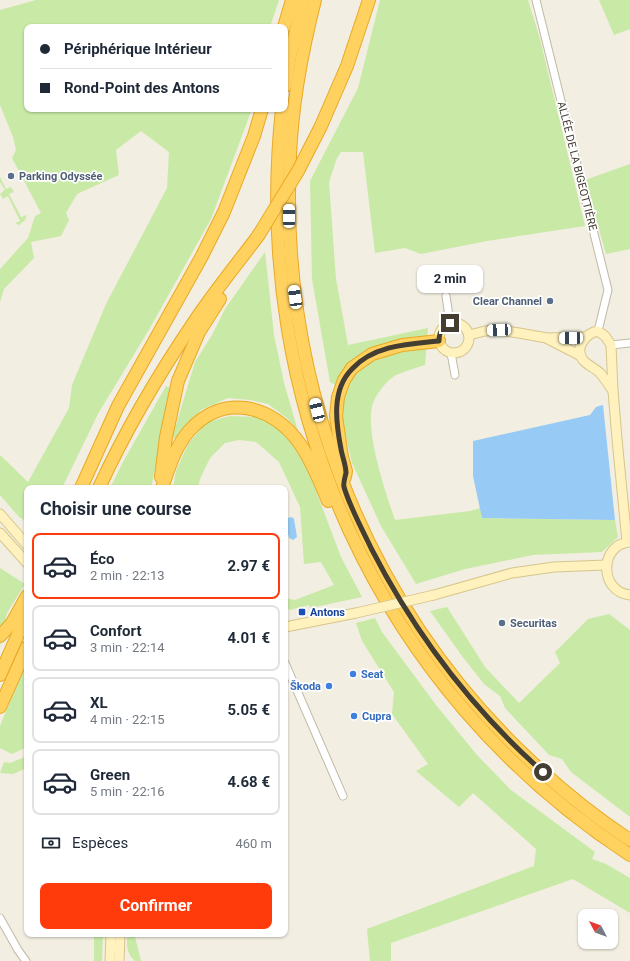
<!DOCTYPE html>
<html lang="fr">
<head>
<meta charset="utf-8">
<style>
  :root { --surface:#fff; --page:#f2f2f3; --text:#1f2937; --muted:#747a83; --line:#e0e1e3; --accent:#ff3a0b }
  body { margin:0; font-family:Roboto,sans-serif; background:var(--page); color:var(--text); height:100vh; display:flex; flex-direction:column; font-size:15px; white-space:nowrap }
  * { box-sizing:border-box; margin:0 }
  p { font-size:13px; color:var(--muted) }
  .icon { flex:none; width:22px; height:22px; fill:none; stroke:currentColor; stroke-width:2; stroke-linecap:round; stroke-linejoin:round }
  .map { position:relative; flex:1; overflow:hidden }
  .sheet { position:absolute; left:24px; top:485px; width:264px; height:452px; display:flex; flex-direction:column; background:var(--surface); border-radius:8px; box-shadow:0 1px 3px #0004 }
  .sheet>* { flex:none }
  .hud { position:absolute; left:24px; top:24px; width:264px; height:88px; border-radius:8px; box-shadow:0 1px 3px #0004; display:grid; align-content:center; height:88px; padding:0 16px; background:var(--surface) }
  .needle { width:26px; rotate:311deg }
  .buttons { position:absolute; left:578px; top:909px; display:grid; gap:8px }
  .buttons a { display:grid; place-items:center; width:40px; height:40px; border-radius:8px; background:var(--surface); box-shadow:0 1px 3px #0004; font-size:20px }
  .end { position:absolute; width:18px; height:18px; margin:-9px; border:5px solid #433d32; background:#fff; box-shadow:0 0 0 2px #fff }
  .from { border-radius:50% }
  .bubble { position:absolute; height:28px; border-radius:8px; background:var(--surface); box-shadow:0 1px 3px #0004; font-size:13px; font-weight:700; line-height:28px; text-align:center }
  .car { position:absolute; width:12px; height:24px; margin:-12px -6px; border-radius:5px; box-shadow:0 0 3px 1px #0007; background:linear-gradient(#fff 24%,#345 0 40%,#fff 0 76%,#345 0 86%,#fff 0) }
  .hud b { display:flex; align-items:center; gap:14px; height:38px; font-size:15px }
  .hud b+b { border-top:1px solid var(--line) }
  .hud i { width:10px; height:10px; background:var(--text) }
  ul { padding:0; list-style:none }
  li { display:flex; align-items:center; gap:12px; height:66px; margin:0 8px 6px; padding:0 8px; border:2px solid var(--line); border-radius:8px }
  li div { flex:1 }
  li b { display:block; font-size:15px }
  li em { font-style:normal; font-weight:700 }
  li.current { border-color:var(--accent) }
  li>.icon { width:36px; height:36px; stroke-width:1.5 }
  h2 { padding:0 16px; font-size:18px; line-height:48px }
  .pay { display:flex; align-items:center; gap:10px; height:44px; padding:0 16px; font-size:15px }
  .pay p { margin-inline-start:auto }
  .button { display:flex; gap:8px; margin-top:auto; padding:8px 16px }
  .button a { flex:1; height:46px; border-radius:8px; background:var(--accent); color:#fff; font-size:16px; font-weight:700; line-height:46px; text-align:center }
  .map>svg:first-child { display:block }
</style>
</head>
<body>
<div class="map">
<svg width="630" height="961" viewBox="0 0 630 961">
  <rect width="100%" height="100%" fill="#f2eee1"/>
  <g fill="#c8eaa6">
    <path d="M36 0H279L270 27H27V109H252L211 219 150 328 99 412 62 488H27V522L19 517 0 495V455L28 482 69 408 72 385 106 304 167 188 169 152 141 131 116 150 119 175 77 194 66 213 69 220 61 236 31 242 34 258 4 289 0 302V269L28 238 35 216 41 213 12 158 16 150 13 137 0 105V10Z"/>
    <path d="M380 0H528L540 39 585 226 487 241 421 254 405 248 375 253 363 152H341L337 158 329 182 336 279 348 345 428 328 425 365C416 368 405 371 396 375 386 381 375 395 372 406 366 435 385 491 395 520L470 511 480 508 482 518 615 520 618 537 602 552 533 555 465 569 416 584 381 526 352 463 341 415 345 391 330 382 312 279 310 181 358 88Z"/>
    <path d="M599 0H630V29L614 35Z"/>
    <path d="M630 164V249L606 254 585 180Z"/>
    <path d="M0 177 6 189 11 187 14 192 9 194 21 217 27 215 25 220 19 225 15 223 20 221 8 196 3 199 0 194 5 190 0 182Z"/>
    <path d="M265 252 274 335 284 383 298 431 288 419 268 404 250 400 228 398 201 410 176 438H172L195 362 212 335 225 309Z"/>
    <path d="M166 386 173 389 151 488H110L123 462Z"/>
    <path d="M230 416 258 417 279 429 294 446 310 475 341 557 362 597 310 608 309 605 290 610 285 608V598L295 600 334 585 321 562 304 564 300 507 279 462 256 442 239 440 225 443 210 458 200 479 198 488H173L176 471 188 444 207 422Z"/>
    <path d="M0 568 25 584 7 613 0 647Z"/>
    <path d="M447 607 485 667 519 703 560 663 555 652 588 619 609 614 630 630V817L571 772 562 759 549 755 505 708 500 696 484 684 462 656 430 611Z"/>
    <path d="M375 618 382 632 436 705 477 755 511 790 595 852 592 859 606 864 630 878V913L573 879 391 943V961H370L367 929 534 866 536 849 473 793 459 807 416 771 428 764 392 714 394 692 362 641 356 623Z"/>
    <path d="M27 660V747L12 754 0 748V726Z"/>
    <path d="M27 756V768L13 774 0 773 4 762 10 763Z"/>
    <path d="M94 934H103L102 961H94Z"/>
    <path d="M127 934H135V937L141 961H135C126 953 127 946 127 934Z"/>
  </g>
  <g fill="#97cbf5">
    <path d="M603 405 615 520 482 518 473 476V441L590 415 596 407Z"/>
    <path d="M292 517 294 519 297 537 293 540 289 538 285 521 287 518Z"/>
  </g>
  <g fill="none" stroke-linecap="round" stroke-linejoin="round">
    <defs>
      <g id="street">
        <path d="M536 0 608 290 598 331"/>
        <path d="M446 296 450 323"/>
        <path d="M611 345 630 343"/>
        <path d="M451 353 455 375"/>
        <path d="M285 663 343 796"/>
        <path d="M0 918 18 950 26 961"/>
      </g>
      <g id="secondary">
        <circle cx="454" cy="338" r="15"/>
        <path d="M598 331 605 336 611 345 613 391C609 385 605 379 600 373 595 368 587 365 583 360 574 348 586 333 598 331Z"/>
        <path d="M469 335 485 331 499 330 519 333 547 338 585 337"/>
        <path d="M548 339 581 356"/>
        <path d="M613 391 617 439 627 542"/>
        <path d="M0 514 27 545"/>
        <path d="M0 533 27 563"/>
        <path d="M630 542C599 544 599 592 630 595"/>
        <path d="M434 595 512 573 554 567 606 565"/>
        <path d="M285 627 356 613"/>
        <path d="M110 961 111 934"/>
        <path d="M119 961 120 934"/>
      </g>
      <g id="highway">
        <path d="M315 0C302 51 292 104 290 156 279 377 360 594 518 749 553 783 590 814 630 840"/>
        <path d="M284 27 292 0"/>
        <path d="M285 86 290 56 303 0"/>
        <path d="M282 109C250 405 379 691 630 855"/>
        <path d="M321 126 347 66 369 0"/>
        <path d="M161 477 166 437 178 381 199 332 220 299"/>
        <path d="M345 477 346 471 342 457 336 416 338 397 344 380 352 368 372 354 402 345 439 341"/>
        <path d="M81 488 118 406 202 256 224 212 254 136 262 109"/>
        <path d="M99 488C126 429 160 372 196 319 215 291 237 264 258 236"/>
        <path d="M162 488C169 468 175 447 189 431 223 392 273 405 300 444 312 461 320 482 328 501"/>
        <path d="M0 636 12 623 27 596"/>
        <path d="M0 675 27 614"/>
        <path d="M0 707 27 647"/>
      </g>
    </defs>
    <use href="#street" stroke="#c0b9a6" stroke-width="9"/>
    <use href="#secondary" stroke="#d6c68c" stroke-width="11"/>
    <use href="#highway" stroke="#e9a924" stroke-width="14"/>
    <use href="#street" stroke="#fff" stroke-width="7"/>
    <use href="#secondary" stroke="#fff2be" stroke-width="9"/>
    <use href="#highway" stroke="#ffd15f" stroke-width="12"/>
    <defs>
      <path id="secondary-bridge" d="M356 613 434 595"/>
      <path id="highway-bridge" d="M258 236 298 171 321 126"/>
    </defs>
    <use href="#secondary-bridge" stroke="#d6c68c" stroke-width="11" stroke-linecap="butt"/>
    <use href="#highway-bridge" stroke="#e9a924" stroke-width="14" stroke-linecap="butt"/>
    <use href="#secondary-bridge" stroke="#fff2be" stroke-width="9"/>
    <use href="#highway-bridge" stroke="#ffd15f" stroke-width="12"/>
  </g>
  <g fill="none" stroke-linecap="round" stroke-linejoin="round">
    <path stroke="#433d32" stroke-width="5" d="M450 323C442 327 439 332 439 341 409 344 374 345 352 369 331 390 336 423 341 449 342 456 346 465 346 473 345 477 343 483 344 487 349 505 363 531 371 548 414 632 472 709 543 772"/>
  </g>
  <g fill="#5c6f8a" stroke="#fff" stroke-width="1.5">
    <circle cx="11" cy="176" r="4"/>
    <circle cx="550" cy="301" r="4"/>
    <circle cx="502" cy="623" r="4"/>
  </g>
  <rect fill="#1a4fb4" stroke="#fff" stroke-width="1.5" x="298" y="608" width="8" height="8" rx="2"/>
  <g fill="#3f7fe0" stroke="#fff" stroke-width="1.5">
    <circle cx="353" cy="674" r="4"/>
    <circle cx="329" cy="686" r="4"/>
    <circle cx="354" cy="716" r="4"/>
  </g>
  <g text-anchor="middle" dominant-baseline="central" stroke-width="3.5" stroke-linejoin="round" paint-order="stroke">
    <g font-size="11" fill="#433d32" stroke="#fff">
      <text transform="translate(577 166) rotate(76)">ALLÉE DE LA BIGEOTTIÈRE</text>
    </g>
    <g font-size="11" font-weight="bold" fill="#4e5e75" stroke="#fff" text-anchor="start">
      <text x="19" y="176">Parking Odyssée</text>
      <text x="542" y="301" text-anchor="end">Clear Channel</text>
      <text x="510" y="623">Securitas</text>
    </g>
    <g font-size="11" font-weight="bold" fill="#164399" stroke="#fff" text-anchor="start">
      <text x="310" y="612">Antons</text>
    </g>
    <g font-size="11" font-weight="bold" fill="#366cbe" stroke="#fff" text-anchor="start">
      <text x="361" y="674">Seat</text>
      <text x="321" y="686" text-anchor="end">Škoda</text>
      <text x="362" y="716">Cupra</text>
    </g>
  </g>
</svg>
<div class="buttons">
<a><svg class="needle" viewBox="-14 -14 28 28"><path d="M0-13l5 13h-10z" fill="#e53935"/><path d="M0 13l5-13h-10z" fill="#747a83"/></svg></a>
</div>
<i class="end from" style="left:543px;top:772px"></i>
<i class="end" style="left:450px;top:323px"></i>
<div class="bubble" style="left:417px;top:265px;width:66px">2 min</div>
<i class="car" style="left:289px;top:216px;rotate:0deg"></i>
<i class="car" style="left:295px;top:297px;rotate:352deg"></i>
<i class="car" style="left:499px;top:330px;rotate:267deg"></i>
<i class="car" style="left:571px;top:338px;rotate:269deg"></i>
<i class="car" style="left:317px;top:410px;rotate:346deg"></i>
<div class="hud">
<b><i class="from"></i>Périphérique Intérieur</b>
<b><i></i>Rond-Point des Antons</b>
</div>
<section class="sheet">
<h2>Choisir une course</h2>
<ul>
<li class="current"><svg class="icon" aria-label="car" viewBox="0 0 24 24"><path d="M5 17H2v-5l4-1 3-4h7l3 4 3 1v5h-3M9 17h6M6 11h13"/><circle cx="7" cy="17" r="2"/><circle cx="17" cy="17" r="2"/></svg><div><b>Éco</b><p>2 min · 22:13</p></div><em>2.97 €</em></li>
<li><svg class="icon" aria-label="car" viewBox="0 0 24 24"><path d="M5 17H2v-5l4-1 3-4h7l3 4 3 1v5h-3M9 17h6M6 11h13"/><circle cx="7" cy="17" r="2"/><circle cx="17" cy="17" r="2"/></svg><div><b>Confort</b><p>3 min · 22:14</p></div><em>4.01 €</em></li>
<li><svg class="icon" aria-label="car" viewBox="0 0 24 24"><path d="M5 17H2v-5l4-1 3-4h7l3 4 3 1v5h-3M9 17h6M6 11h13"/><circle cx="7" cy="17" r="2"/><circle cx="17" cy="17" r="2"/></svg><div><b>XL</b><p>4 min · 22:15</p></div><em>5.05 €</em></li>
<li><svg class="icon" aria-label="car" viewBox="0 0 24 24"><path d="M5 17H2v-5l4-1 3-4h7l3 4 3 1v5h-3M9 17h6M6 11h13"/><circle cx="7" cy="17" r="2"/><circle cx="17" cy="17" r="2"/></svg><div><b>Green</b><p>5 min · 22:16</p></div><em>4.68 €</em></li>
</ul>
<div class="pay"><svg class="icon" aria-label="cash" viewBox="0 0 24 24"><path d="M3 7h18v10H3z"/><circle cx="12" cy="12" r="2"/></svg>Espèces<p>460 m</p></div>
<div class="button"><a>Confirmer</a></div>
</section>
</div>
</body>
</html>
